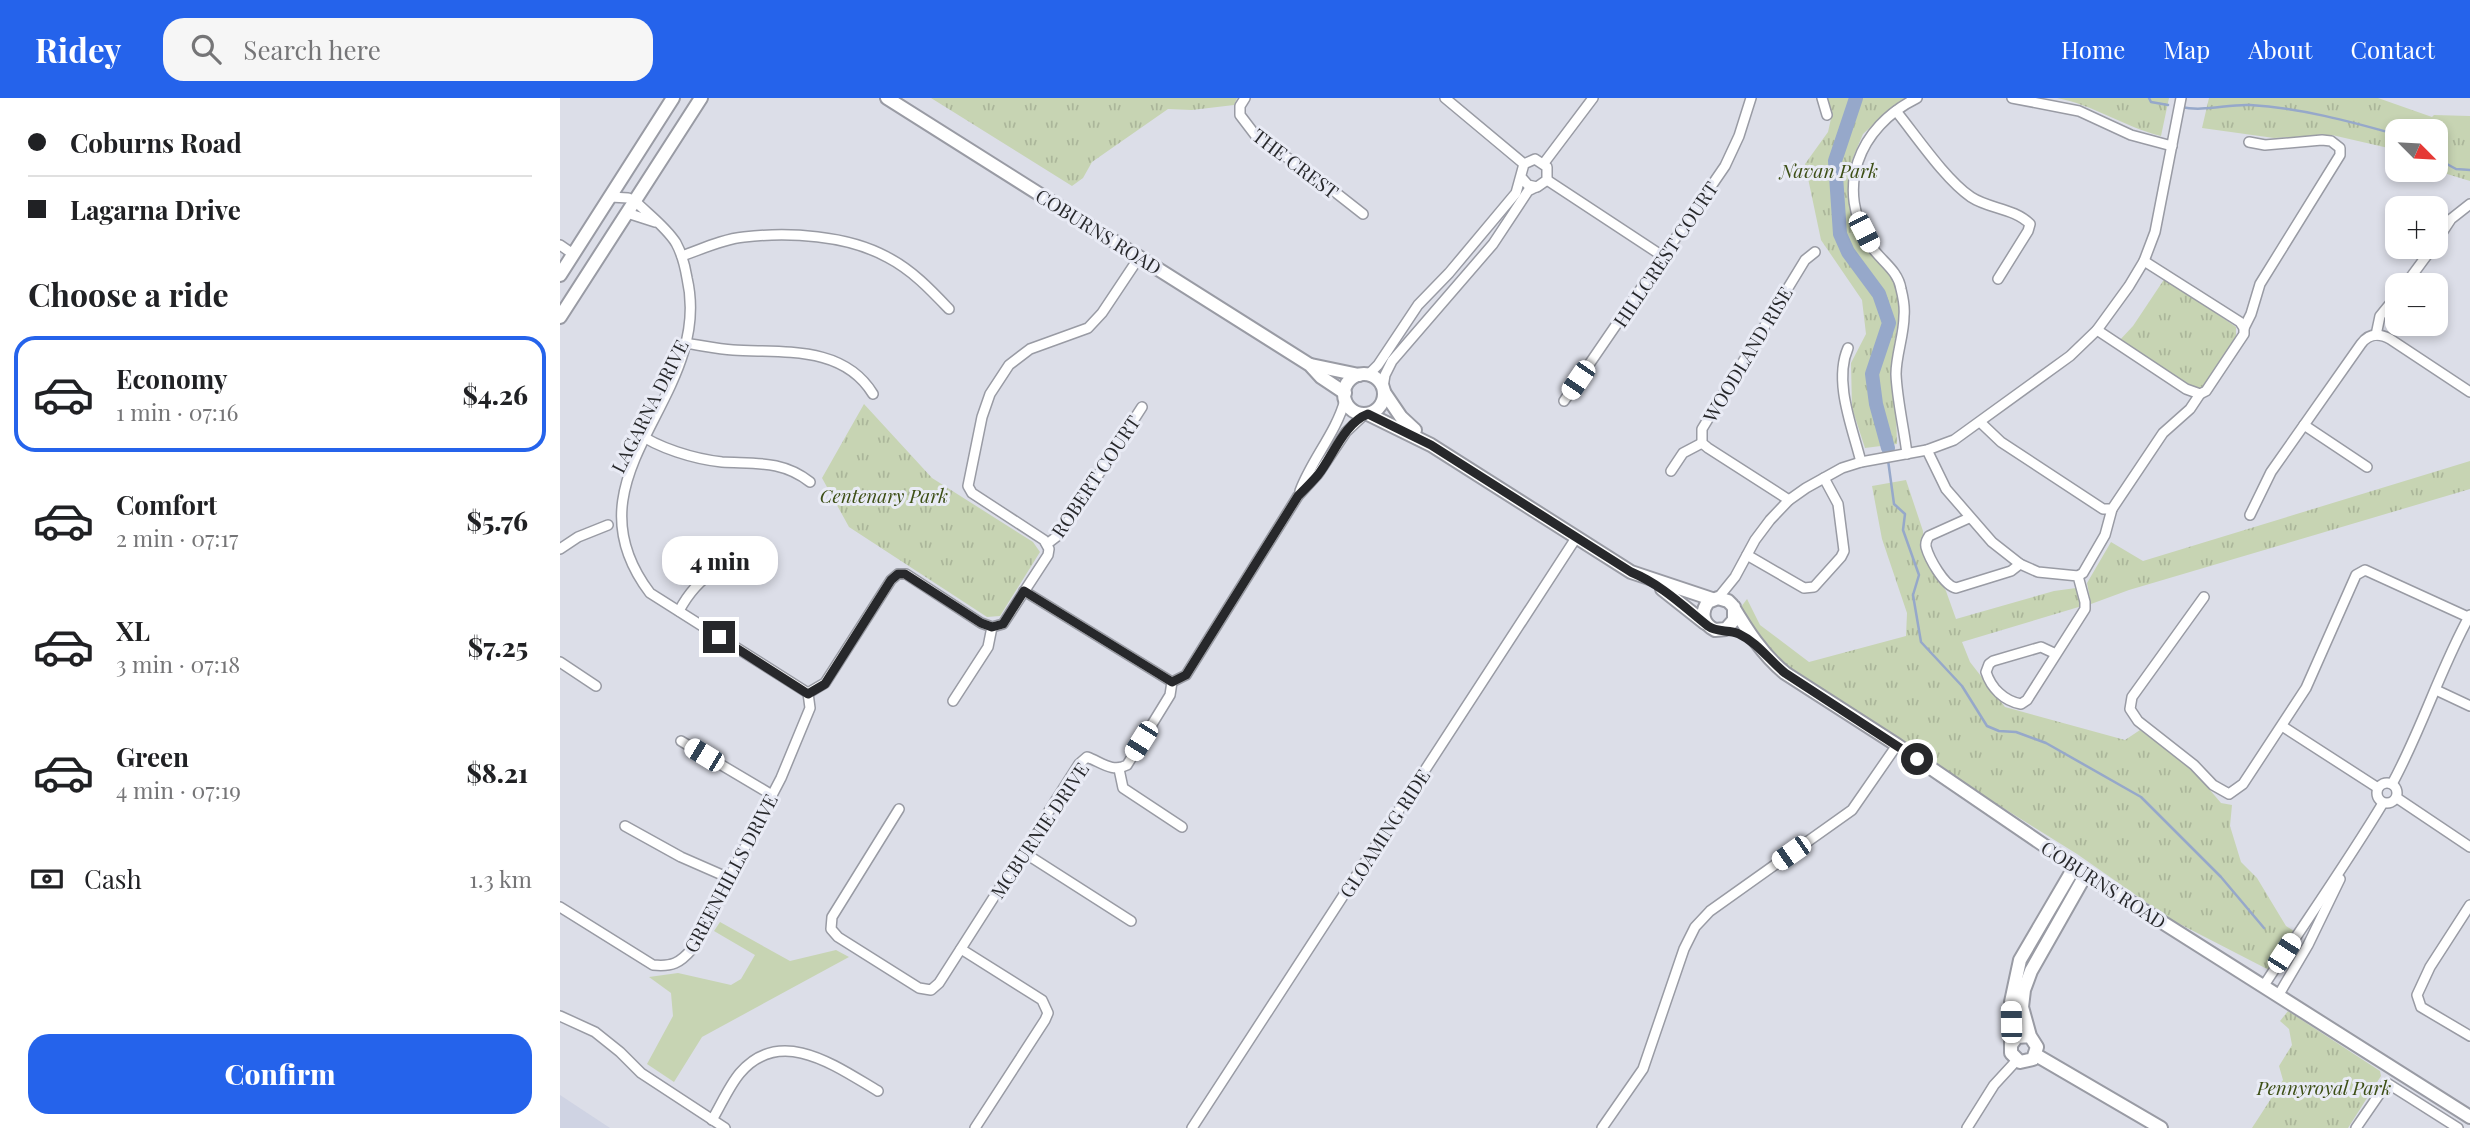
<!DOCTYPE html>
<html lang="en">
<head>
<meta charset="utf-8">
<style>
  :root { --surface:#fff; --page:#f6f6f6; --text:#202124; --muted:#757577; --line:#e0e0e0; --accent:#2563eb }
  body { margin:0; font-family:"Playfair Display",serif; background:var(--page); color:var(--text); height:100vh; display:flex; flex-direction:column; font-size:26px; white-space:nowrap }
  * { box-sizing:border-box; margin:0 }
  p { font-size:23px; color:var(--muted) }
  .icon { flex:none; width:38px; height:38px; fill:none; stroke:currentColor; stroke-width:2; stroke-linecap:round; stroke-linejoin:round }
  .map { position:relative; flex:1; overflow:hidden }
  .details { display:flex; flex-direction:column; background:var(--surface); width:560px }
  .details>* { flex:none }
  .banner { display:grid; align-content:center; height:154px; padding:0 28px; background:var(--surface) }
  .needle { width:46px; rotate:114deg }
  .controls { position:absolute; left:1825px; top:21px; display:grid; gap:14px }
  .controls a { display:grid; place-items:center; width:63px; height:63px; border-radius:14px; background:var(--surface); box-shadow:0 4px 10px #0003; font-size:35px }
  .end { position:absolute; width:32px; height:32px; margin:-16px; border:9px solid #27282b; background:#fff; box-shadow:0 0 0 4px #fff }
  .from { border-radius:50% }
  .bubble { position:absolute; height:49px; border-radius:21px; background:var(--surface); box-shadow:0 4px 10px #0003; font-size:23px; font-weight:800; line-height:49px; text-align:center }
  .car { position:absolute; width:21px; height:42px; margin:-21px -10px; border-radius:9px; box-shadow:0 0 5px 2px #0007; background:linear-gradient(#fff 24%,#345 0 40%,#fff 0 76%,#345 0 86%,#fff 0) }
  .banner b { display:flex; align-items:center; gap:24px; height:66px; font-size:26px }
  .banner b+b { border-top:2px solid var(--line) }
  .banner i { width:18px; height:18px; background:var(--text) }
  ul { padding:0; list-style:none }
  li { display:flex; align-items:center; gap:21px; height:116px; margin:0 14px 10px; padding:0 14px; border:4px solid transparent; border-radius:21px }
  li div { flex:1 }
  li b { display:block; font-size:26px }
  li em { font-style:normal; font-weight:800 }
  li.on { border-color:var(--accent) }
  li>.icon { width:63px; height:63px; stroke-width:1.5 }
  h2 { padding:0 28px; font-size:32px; line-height:84px }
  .pay { display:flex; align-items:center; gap:18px; height:77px; padding:0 28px; font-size:26px }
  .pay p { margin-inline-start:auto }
  .cta { display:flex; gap:14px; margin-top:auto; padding:14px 28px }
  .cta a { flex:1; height:80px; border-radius:21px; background:var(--accent); color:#fff; font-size:28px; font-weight:800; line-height:80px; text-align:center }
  header { display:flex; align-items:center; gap:42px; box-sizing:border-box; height:98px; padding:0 35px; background:var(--accent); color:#fff }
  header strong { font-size:33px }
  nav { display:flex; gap:38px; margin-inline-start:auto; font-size:24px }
  .search { width:490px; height:63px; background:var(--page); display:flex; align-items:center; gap:18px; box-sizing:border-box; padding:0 24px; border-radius:21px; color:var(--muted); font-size:26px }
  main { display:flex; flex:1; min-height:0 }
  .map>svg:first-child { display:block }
</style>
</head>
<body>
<header>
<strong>Ridey</strong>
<div class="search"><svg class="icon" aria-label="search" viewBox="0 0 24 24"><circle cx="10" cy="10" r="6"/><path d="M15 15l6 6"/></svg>Search here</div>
<nav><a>Home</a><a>Map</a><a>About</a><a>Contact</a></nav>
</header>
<main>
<section class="details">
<div class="banner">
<b><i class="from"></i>Coburns Road</b>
<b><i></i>Lagarna Drive</b>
</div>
<h2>Choose a ride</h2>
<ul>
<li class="on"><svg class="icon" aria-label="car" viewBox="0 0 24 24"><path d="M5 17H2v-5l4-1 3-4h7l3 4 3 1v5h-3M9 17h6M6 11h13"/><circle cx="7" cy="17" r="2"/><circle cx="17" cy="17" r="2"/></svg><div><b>Economy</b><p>1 min · 07:16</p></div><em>$4.26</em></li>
<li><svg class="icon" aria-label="car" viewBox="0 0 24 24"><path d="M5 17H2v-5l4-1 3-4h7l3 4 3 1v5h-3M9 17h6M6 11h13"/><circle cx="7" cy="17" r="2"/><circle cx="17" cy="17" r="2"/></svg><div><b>Comfort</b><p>2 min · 07:17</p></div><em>$5.76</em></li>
<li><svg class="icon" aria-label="car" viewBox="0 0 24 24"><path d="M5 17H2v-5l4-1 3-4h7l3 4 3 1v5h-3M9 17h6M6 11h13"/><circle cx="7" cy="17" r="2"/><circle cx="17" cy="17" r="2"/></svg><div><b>XL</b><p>3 min · 07:18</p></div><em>$7.25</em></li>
<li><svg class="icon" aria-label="car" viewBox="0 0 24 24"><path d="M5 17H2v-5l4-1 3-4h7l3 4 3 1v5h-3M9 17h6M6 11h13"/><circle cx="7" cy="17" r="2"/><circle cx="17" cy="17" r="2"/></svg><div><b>Green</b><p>4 min · 07:19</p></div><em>$8.21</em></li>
</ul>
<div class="pay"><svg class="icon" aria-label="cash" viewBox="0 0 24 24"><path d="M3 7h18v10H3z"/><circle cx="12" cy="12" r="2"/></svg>Cash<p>1.3 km</p></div>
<div class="cta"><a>Confirm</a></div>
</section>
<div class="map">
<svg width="1910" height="1030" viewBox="0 0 1910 1030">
  <defs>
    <pattern id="park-tufts" width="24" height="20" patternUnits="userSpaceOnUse" patternTransform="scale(1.75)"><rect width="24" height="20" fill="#c7d4b3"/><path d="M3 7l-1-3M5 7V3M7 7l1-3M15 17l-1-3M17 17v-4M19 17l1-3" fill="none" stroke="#abb69a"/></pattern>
  </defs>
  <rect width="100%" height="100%" fill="#dcdee8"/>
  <path fill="#cfd3e3" d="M0 997 50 1030H0Z"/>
  <path fill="#c7d4b3" d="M160 824 230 863 276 852 289 859 142 939 114 984 87 966 113 918 111 895 89 879 118 875 171 887 181 881 195 857 154 833Z"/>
  <g fill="url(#park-tufts)">
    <path d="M371 0H677L674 7 632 12 608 11 532 64 523 80 512 88Z"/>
    <path d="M1267 0H1345L1332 9 1303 36 1292 62 1291 109 1336 187 1340 210 1333 255 1331 287 1336 315 1337 346 1305 350 1292 310 1291 265 1306 236 1302 202 1261 142 1245 66 1268 34 1272 16Z"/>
    <path d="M1497 0H1609L1601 38C1564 29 1534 7 1497 0Z"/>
    <path d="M1649 0H1818L1872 19 1874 17 1910 18V83L1874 72 1876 33H1838L1837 52 1772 37 1714 40 1642 30Z"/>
    <path d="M1605 180 1676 229V243L1645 289 1634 292 1558 244 1573 228Z"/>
    <path d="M304 306 372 380 473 444 480 454 440 518 427 519 289 429 262 380Z"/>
    <path d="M1910 363V391L1569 492 1531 506 1527 485 1551 444 1583 463Z"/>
    <path d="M1346 382 1363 433 1364 451 1386 493 1396 521 1494 493 1516 490 1522 508 1402 544 1410 564 1445 609 1565 642 1580 632 1633 672 1661 705 1672 707 1670 728 1681 764 1697 780 1726 828 1734 833 1709 872 1610 821 1517 756 1222 572 1178 513 1187 501 1200 527 1249 564 1346 538 1347 515 1322 441 1312 388Z"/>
    <path d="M1728 913 1820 973 1821 978 1788 1030H1692L1723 982 1719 968 1732 947 1729 931 1720 923Z"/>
  </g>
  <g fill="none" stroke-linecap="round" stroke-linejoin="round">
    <g stroke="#96a8ca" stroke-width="2.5">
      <path d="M1589 0 1591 4 1608 7"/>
      <path d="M1621 9C1644 14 1667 6 1690 7 1740 10 1789 23 1838 37"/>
      <path d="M1876 60 1896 71 1910 72"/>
      <path d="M1328 362 1334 406 1345 416 1343 432 1359 477 1353 497 1361 544 1402 588 1427 628 1439 633 1456 634 1486 645 1581 699 1661 779 1704 830"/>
    </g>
    <path stroke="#96a8ca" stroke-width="14" d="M1296 0 1275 63 1280 136 1288 154 1319 196 1329 225 1312 276 1316 306 1328 350"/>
    <defs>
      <g id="street">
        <path d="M685 0 680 8V17L696 38 761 83 803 116"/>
        <path d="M885 0 964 66"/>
        <path d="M1262 0 1267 17"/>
        <path d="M1452 0 1519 13 1571 37 1612 48"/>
        <path d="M1336 13C1357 39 1385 81 1411 99 1429 111 1454 110 1470 126L1468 133 1438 181"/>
        <path d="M984 65 1033 0"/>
        <path d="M987 82 1104 159"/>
        <path d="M51 99 68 100 75 103C88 116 106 129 116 145 122 156 125 168 127 180 155 301 0 376 90 495L248 595 265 585 331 482 338 476H346L421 525 432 529 443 526 488 457 489 451 484 442 412 395 408 388 422 319 430 296 449 267 470 251 528 230 542 215 580 158"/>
        <path d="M67 115 95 124"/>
        <path d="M1876 144 1891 121 1910 106"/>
        <path d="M0 147 13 156"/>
        <path d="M122 158C142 151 163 141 184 139 229 134 287 137 327 159 352 172 370 191 389 211"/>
        <path d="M1845 187 1873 149"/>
        <path d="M1684 230 1691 216 1700 186 1780 57V50L1771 43 1762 42 1705 47 1689 44"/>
        <path d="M1537 232 1626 291 1640 296 1646 293 1684 236V230L1680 224 1584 163"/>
        <path d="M1816 237 1820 218 1838 196"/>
        <path d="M124 245C140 247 157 251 173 252 223 255 283 247 313 296"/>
        <path d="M1288 250C1273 284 1293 331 1301 364"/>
        <path d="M808 277 818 267 858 207 889 175 956 95 964 66 975 61 987 69V82L977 89 968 87 961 79"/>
        <path d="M823 289 825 277 832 263 933 146 968 93 976 89"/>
        <path d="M1004 303 1165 68 1179 38 1191 0"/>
        <path d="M1420 324 1441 344 1543 411H1552L1603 335 1630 311 1640 296"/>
        <path d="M1744 327 1807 369"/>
        <path d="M76 334C98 350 134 361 162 364 195 366 222 362 250 384"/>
        <path d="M1367 352 1386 391 1432 444 1460 466 1478 474 1518 478 1525 504V511L1467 602 1461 606C1444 603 1431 590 1426 574L1429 566 1433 563 1481 549 1496 556"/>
        <path d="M1347 356C1344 330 1337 302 1336 276 1336 257 1344 237 1344 218 1345 209 1343 199 1341 191 1338 172 1321 163 1311 148 1274 91 1298 29 1357 0"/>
        <path d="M1111 373 1123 355 1142 345"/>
        <path d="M740 393C752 361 776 335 785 302"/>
        <path d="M1229 402 1148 350 1142 345V331L1245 162 1255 154"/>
        <path d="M1690 417 1711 374 1801 246C1809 235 1819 235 1830 241L1910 294"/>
        <path d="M1409 420 1369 438C1367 442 1365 443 1366 449 1369 460 1384 488 1396 490L1451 473 1460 466"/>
        <path d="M487 446 500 436 582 309"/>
        <path d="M0 451 18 439 48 427"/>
        <path d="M1187 457 1244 490 1254 489 1281 459 1284 453 1278 406 1264 380"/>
        <path d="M1518 478 1523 475 1545 437 1552 411"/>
        <path d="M464 493 612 584"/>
        <path d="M1644 499 1572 599 1570 611 1578 623 1634 667 1653 687 1669 696 1683 686 1746 590 1796 477 1805 472 1908 519"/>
        <path d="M1158 500 1175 479 1195 442 1210 422 1229 402 1246 390 1282 370 1301 364 1367 352 1394 342 1510 258 1537 232 1569 188 1584 163 1595 134 1621 0"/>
        <path d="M119 513C137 479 168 456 207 467"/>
        <path d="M0 564 36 588"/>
        <path d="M612 584 626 577 738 398 758 376 786 334 805 316"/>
        <path d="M1876 592 1910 608"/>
        <path d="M393 603 428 549 432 529"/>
        <path d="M1722 628 1818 690"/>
        <path d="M121 643 212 697"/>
        <path d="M559 671 563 690 622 729"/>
        <circle cx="1827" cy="695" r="10"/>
        <path d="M1832 686C1862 631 1880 571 1910 517"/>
        <path d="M1837 700 1910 749"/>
        <path d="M339 711 272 819 271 831 278 839 359 890 371 892 379 885 519 666 527 659C541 664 552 675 567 667L610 597 612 584"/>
        <path d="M65 728 121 759 169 780"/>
        <path d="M463 754 571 823"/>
        <path d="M1910 807 1870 869 1857 897 1861 909 1910 938"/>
        <path d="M0 809 93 867C112 869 120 865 132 851L221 680 250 610 248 595"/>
        <path d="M401 851 482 902 488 915 485 922 415 1030"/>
        <path d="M1703 889C1743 827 1785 768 1823 705"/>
        <path d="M1718 898 1748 847 1780 781"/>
        <path d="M0 918 35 934 60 954 81 975 165 1030"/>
        <path d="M152 1022C161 1007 169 988 180 975 221 927 277 969 318 993"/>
        <path d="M632 1030 1016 440"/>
        <path d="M1042 1030 1083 971 1124 851 1135 829 1150 813 1292 712 1337 647"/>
        <path d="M1407 1030 1434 987 1457 962"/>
        <path d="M1796 1030 1827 985 1898 1030"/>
      </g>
      <g id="secondary">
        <path d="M327 0 750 267 761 279 785 295"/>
        <path d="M0 177 113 0"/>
        <path d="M0 219 141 0"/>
        <path d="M751 267 799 277"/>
        <circle cx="804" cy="296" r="20"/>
        <path d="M824 294 841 319 855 332"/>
        <path d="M808 316 871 347 1071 474 1152 501"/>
        <path d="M1102 491 1145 525"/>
        <path d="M1174 509V522L1166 531 1155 532C1143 526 1140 515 1148 504L1158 500 1168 503 1172 507C1187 532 1202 556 1225 575L1337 647 1526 776 1910 1019"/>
        <path d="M1470 938 1457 939 1451 947V955L1460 964 1473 961 1477 949 1470 938 1462 909 1464 892 1471 873 1526 776"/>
        <path d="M1451 947V904L1460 862 1515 768"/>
        <path d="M1476 957 1601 1030"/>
      </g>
    </defs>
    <use href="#street" stroke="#999ba4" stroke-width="12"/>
    <use href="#secondary" stroke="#999ba4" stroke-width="16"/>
    <use href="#street" stroke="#fff" stroke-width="9"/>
    <use href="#secondary" stroke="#fff" stroke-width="12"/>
  </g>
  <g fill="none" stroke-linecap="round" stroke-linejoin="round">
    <path stroke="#27282b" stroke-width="9" d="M159 539 248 596 265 586 331 482 338 476H345L421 525 432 529 443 526 464 493 612 584 626 577 738 398C745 391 752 384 758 377 773 358 784 325 808 316L871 347 1071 474C1102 487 1123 508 1148 528 1157 535 1169 531 1179 536 1198 545 1209 562 1225 575L1357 661"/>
  </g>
  <g text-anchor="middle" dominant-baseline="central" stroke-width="6" stroke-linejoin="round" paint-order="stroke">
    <g font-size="19" fill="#27282b" stroke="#e9ebf5">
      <text transform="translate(736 65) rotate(37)">THE CREST</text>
      <text transform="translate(539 133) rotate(32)">COBURNS ROAD</text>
      <text transform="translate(1105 156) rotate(-56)">HILLCREST COURT</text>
      <text transform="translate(1187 256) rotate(-59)">WOODLAND RISE</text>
      <text transform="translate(89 308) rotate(-63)">LAGARNA DRIVE</text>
      <text transform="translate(535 378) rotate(-56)">ROBERT COURT</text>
      <text transform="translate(479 732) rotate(-56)">MCBURNIE DRIVE</text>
      <text transform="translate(824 735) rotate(-57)">GLOAMING RIDE</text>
      <text transform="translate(170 775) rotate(-62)">GREENHILLS DRIVE</text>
      <text transform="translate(1544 786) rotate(33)">COBURNS ROAD</text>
    </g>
    <g font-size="19" font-style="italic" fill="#3d4f16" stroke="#e9ebf5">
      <text x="1269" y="72">Navan Park</text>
      <text x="324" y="397">Centenary Park</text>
      <text x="1764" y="989">Pennyroyal Park</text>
    </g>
  </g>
</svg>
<div class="controls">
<a><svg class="needle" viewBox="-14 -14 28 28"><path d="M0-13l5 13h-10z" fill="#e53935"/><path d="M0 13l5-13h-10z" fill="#757577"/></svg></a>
<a>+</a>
<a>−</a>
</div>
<i class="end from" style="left:1357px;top:661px"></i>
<i class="end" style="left:159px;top:539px"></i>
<div class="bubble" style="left:102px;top:438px;width:116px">4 min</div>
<i class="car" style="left:1304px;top:134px;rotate:153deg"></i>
<i class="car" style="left:1018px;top:282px;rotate:214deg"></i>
<i class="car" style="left:581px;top:643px;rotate:212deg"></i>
<i class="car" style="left:144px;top:657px;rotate:301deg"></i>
<i class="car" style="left:1231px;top:755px;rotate:235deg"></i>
<i class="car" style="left:1724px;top:855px;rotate:33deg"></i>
<i class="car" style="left:1451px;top:924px;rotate:359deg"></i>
</div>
</main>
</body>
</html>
